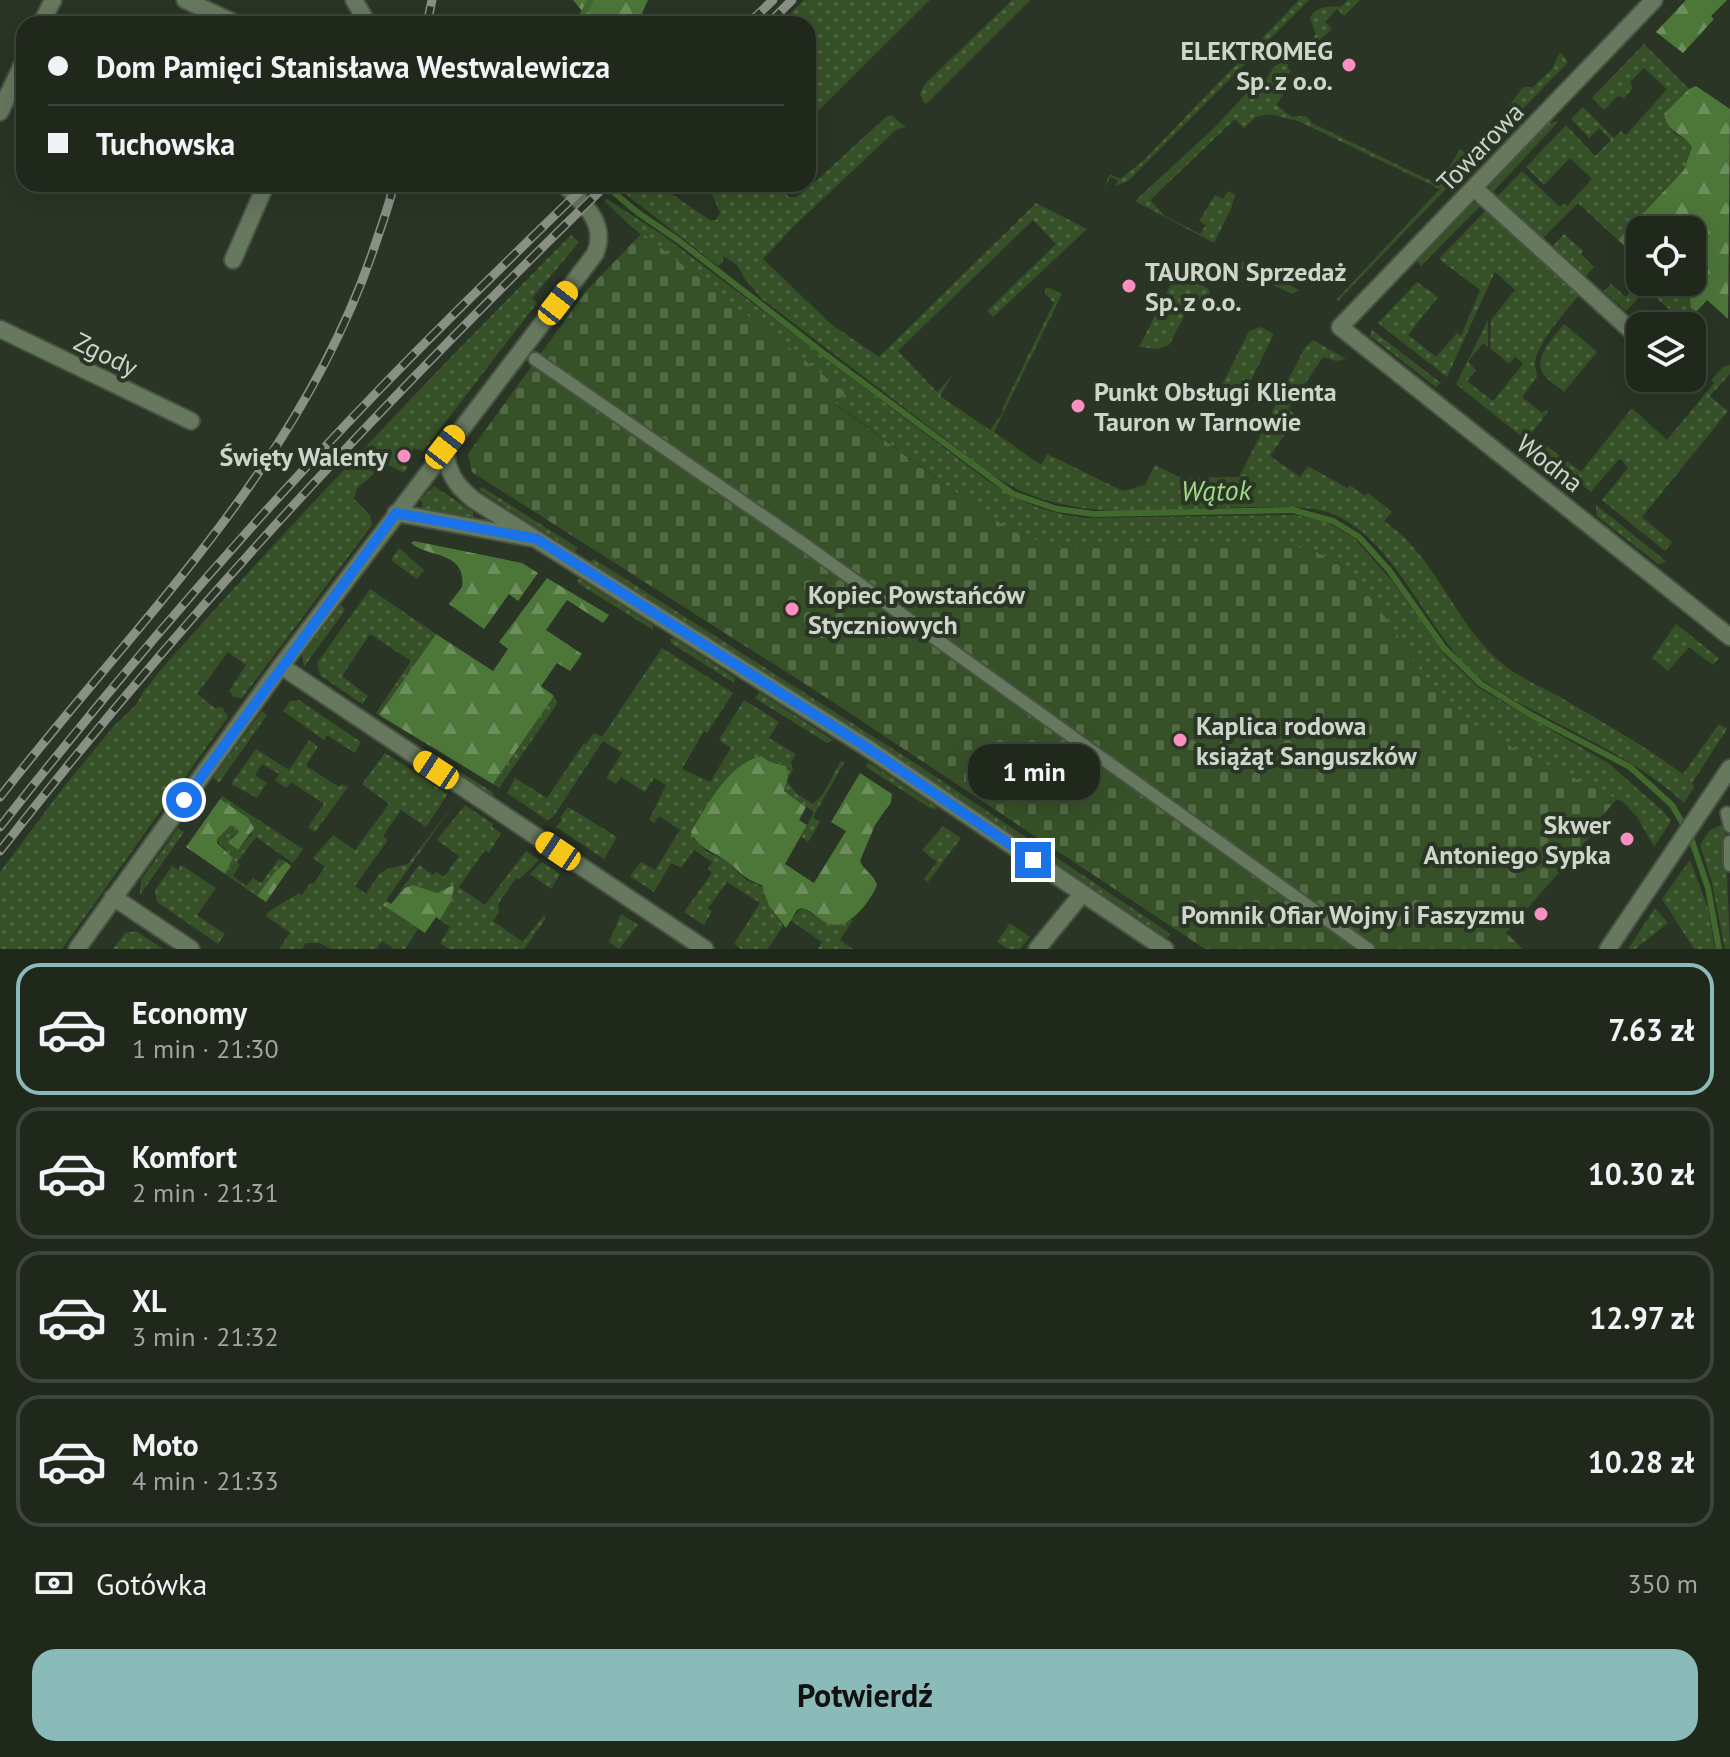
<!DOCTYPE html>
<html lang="pl">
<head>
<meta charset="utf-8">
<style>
  :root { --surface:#20281c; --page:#283025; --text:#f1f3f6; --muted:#a2a6a3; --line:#3d443b; --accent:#8bbbb9 }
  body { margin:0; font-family:"PT Sans",sans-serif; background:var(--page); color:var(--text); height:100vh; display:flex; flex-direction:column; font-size:30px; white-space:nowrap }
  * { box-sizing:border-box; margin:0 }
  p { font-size:26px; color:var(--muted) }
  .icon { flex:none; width:44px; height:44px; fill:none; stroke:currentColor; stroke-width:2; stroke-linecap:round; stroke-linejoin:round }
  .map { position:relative; height:949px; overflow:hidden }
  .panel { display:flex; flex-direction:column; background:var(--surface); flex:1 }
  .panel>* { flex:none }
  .banner { position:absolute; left:16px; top:16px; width:800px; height:176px; border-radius:24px; box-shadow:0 8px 32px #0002,0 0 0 2px var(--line); display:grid; align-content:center; height:176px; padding:0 32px; background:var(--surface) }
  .tools { position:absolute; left:1626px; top:216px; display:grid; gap:16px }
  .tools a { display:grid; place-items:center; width:80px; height:80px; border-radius:16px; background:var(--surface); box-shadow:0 8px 32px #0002,0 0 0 2px var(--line); font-size:40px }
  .end { position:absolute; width:36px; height:36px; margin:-18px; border:10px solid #1a73e8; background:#fff; box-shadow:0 0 0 4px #fff }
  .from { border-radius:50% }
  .bubble { position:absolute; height:56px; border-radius:24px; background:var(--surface); box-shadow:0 8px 32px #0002,0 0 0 2px var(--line); font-size:26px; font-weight:800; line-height:56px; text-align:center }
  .car { position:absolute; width:24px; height:48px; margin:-24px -12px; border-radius:10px; box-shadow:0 0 6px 2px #0007; background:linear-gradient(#f5c518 24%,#345 0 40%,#f5c518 0 76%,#345 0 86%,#f5c518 0) }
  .banner b { display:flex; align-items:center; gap:28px; height:76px; font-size:30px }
  .banner b+b { border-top:2px solid var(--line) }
  .banner i { width:20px; height:20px; background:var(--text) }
  ul { padding:14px 0 0; list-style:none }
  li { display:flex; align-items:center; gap:24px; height:132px; margin:0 16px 12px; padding:0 16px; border:4px solid var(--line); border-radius:24px }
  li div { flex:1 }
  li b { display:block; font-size:30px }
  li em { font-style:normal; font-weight:800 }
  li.active { border-color:var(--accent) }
  li>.icon { width:72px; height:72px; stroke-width:1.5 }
  .pay { display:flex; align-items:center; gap:20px; height:88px; padding:0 32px; font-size:30px }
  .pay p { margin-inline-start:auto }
  .cta { display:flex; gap:16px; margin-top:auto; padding:16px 32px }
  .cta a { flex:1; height:92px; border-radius:24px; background:var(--accent); color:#111; font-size:32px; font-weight:800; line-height:92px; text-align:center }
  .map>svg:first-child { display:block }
</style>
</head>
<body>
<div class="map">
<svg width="1730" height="949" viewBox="0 0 1730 949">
  <defs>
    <pattern id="grass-dots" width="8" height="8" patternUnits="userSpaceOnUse" patternTransform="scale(2)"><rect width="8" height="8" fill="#365128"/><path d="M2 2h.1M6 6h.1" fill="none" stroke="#526946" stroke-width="1.8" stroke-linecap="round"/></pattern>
    <pattern id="forest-firs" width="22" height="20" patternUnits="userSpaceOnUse" patternTransform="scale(2)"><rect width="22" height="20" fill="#4d7639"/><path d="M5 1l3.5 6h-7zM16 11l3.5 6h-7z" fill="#6e8f5d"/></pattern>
    <pattern id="cemetery-stones" width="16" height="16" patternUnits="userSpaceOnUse" patternTransform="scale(2)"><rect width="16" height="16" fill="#365128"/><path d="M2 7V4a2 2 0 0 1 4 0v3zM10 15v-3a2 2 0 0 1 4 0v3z" fill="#526946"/></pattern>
  </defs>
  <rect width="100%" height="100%" fill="#2a3525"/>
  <g fill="url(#grass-dots)">
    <path d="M804 0H930L808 121V24H780Z"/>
    <path d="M1012 0H1030L926 104 924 103 920 94 925 84Z"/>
    <path d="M1299 0H1309L1128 181 1115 186 1118 180 1110 177 1103 190 1110 174 1120 179 1142 162Z"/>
    <path d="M1348 0H1360L1344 16 1337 9 1325 22 1332 29 1310 49 1300 52V47L1313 38 1316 34 1310 18C1316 6 1329 6 1341 7Z"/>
    <path d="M1644 44 1689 89 1664 115 1675 134 1688 140 1692 147 1684 170 1618 240 1578 203 1543 238 1497 197 1522 171 1560 207 1564 204 1567 206 1592 179 1570 158 1544 185 1526 167 1566 125 1595 156 1611 140 1599 128 1589 138 1571 119 1583 107 1614 138 1621 131 1626 135 1667 89 1644 68 1630 82 1633 88 1624 98 1618 96 1604 110 1592 98Z"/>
    <path d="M1560 52 1568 62 1488 145 1482 143 1523 87H1533L1552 69Z"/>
    <path d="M1284 62 1289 64 1287 67 1291 71 1286 78 1289 81 1281 93 1283 95 1276 105 1292 117 1306 116 1312 123 1439 185 1460 149 1473 158 1472 162 1338 301 1336 300 1440 189 1298 121 1269 114 1256 117 1244 128 1235 119 1150 200 1165 216 1200 234 1206 225 1199 221 1215 195 1223 199 1228 191 1235 195 1231 209 1214 243 1135 201 1215 127 1256 83 1268 77 1274 66Z"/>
    <path d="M891 115 906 127 896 130 794 226 763 259 831 324 879 357 1036 203 1087 229 993 317 987 311 1056 244 1033 220 898 351 937 392 953 375 940 396 990 430 1004 411 1002 409 1054 303 1045 293V289L1048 287 1062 294 994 432 1041 465 1047 454 1123 491 1145 485 1155 465 1181 478 1239 477 1304 349 1313 340 1346 359 1336 361 1323 357 1288 409 1297 416 1270 456 1300 477 1308 466 1347 488 1350 485 1365 496 1368 493 1392 512 1384 521C1435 555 1454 622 1500 662 1516 676 1540 686 1558 696 1601 721 1643 745 1683 774L1719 724 1727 729 1692 783 1694 787 1684 803C1642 764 1590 741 1540 714 1513 700 1486 686 1465 664 1421 619 1388 528 1323 511 1299 505 1274 507 1250 507 1161 508 1069 527 991 474L762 299 745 279 737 265 723 256V262L718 266 618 188 622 184H672L667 191 710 220H716L720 213 708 184H777L789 197H796L805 191 886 117Z"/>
    <path d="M1559 121 1492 193 1489 186 1549 123Z"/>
    <path d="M607 199 664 236 984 478C1018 502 1043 512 1084 518L1295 515 1325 521 1354 538 1393 582 1446 656 1479 688 1608 763 1664 812 1671 821 1654 847 1638 818 1623 802 1517 750 1463 718 1419 669 1385 617 1351 572 1316 551 1292 546 1059 547 1021 535 988 516 835 403 845 392 633 228 604 201Z"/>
    <path d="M1473 203 1481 205 1421 266 1417 261Z"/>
    <path d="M1486 210 1579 295C1568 309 1535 345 1535 364 1535 368 1537 372 1537 377L1522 397 1542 413 1545 410 1548 412 1526 440 1456 384 1488 320V347L1483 343 1468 362 1476 370 1467 381 1493 401 1523 364 1515 357 1509 364 1490 348 1491 320 1515 290 1495 272 1447 377 1378 323 1417 282 1438 297 1408 335 1436 357 1457 333 1461 336 1480 290 1439 259Z"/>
    <path d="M1564 234 1583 251 1581 254 1594 267 1586 276 1553 246Z"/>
    <path d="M571 235 579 242 532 298 537 303 423 451 414 448 405 464 408 467 404 473 386 464 357 488 354 499 370 515 372 525 242 698 234 697 229 691 246 665 228 652 197 694 215 708 222 707 228 717 62 949H0V872L63 788 113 727 136 705 143 692 163 667C295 519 431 376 571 235Z"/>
    <path d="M1235 258 1299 290 1292 294 1232 265Z"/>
    <path d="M1157 263 1209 289 1210 297 1204 304 1193 299 1169 345 1157 349 1139 347 1171 284 1152 274Z"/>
    <path d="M1640 281 1688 282 1691 308 1696 312 1683 326H1669L1677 317 1647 289 1626 311 1604 291 1611 284 1626 297Z"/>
    <path d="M1564 324 1597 352 1564 392C1558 386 1543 378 1541 369 1536 354 1556 335 1564 324Z"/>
    <path d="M1261 327 1274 334 1243 396 1221 387 1249 331Z"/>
    <path d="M1372 330 1441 383 1436 387 1370 336Z"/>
    <path d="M1730 365V374L1710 396 1728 411 1642 517 1672 542 1665 551 1602 500 1628 468 1621 459 1618 460 1591 492 1539 450 1544 444 1581 472 1632 408 1667 440 1714 383 1711 380 1723 367Z"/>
    <path d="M434 486 473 512 474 518 423 508 421 499Z"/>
    <path d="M482 487 578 548 575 552 479 490Z"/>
    <path d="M1596 505 1667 562 1658 564 1597 516Z"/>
    <path d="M399 548 424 570 417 579 391 560Z"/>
    <path d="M594 559 915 763 1171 934 1167 938 953 794 590 562Z"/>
    <path d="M580 579 653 625V630L579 584 577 580Z"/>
    <path d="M370 589 436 634 379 715 376 713 411 661 370 634 342 676 368 696 362 704 320 675 317 663Z"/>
    <path d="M341 604 345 610 304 667 302 655Z"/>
    <path d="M1676 624 1719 658 1713 665 1689 647 1668 671 1652 658Z"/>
    <path d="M674 638 735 678 734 683 671 643 670 639Z"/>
    <path d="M662 648 733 693 707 733 704 731 682 769 710 782 731 748 719 740 744 700 779 722 769 738 796 754 791 762 793 769 787 781 797 794 813 804 823 794 841 761 844 763 813 817 820 822 808 842 801 837 814 812 784 791 783 787 788 776 782 764C727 756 713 796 694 839L707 852 726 860 746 880 765 888 769 906 783 926 768 949H741L734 944 760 903 727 882 708 908 712 911 704 925 684 912 712 873 708 869 712 862 694 850 681 868 671 863 654 892 630 876 641 862 655 870 680 830 659 816 654 823 649 820 666 785 654 778 645 792 621 777 616 784 606 778 622 753 603 741 553 817 547 820 507 793 515 778 547 798 584 743 586 744 594 733 602 737Z"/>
    <path d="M759 692 833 740 827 743 755 698Z"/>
    <path d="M554 696 557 704 499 788 493 784Z"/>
    <path d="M299 700 361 742 355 753 327 735 324 740 283 711 290 701Z"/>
    <path d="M262 711 267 715 219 783 213 778Z"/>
    <path d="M376 719 494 793 491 796 375 722Z"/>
    <path d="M309 740 318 746 306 766 339 787 342 784 348 787 315 832 308 827 324 804 291 782 286 788 275 780 279 774 262 764 255 775 267 783 257 798 231 784 256 749 289 770Z"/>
    <path d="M385 753 448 794 426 827 401 810 383 836 388 840 355 886 366 894 379 874 387 869 408 864 455 802 383 905 418 929 405 949H394L382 941 376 949H331L319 943H306L302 949H279L290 933 266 916 268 912 299 893 302 895 310 883 313 884 325 867 313 858 333 835 355 850 389 804 362 784Z"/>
    <path d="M868 762 936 807V809L930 808 866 767Z"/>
    <path d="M222 796 303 849 293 863 256 837 237 862 240 865 233 876 246 886 253 878 261 883 279 859 286 862 274 873 257 896 225 874 233 858 216 839 230 826 236 827 239 832 231 838 237 850 252 834 247 817 220 799Z"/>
    <path d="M465 805 493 824 492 827 501 833 489 853 485 850 459 887 485 905 526 851 539 860 519 879 516 878 498 904 499 912 493 921 523 942 544 915 546 918 524 949H449L440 943 450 927 440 920 451 901 453 885 437 893 413 885 405 888 391 904 419 865 433 875 436 872 444 877 459 856 437 840Z"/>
    <path d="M568 807 617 837 604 859 556 827 562 820 560 818Z"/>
    <path d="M1725 823 1730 949H1725L1712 883 1700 845 1709 831Z"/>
    <path d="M943 826 961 838 928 882 924 879 937 862 922 850Z"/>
    <path d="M178 828 184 832 140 895 141 880Z"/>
    <path d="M1690 860 1708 908 1715 949H1694L1662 899Z"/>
    <path d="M542 862 560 874 551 889 530 874Z"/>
    <path d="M181 865 216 888 197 915 225 934 218 944 157 902 155 890 172 866 178 870Z"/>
    <path d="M802 908 830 924 853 920 840 940 853 949H818L822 942 790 920Z"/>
    <path d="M1655 908 1668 923 1635 949H1628Z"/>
    <path d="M621 914 638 925 619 949 609 942Z"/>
    <path d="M1010 923 1030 937 1020 949H1008L997 942Z"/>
    <path d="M136 931 163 949H113L125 933Z"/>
  </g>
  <g fill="url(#forest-firs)">
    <path d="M573 0H648L637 24H593Z"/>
    <path d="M1686 0H1727L1711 16 1714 19 1683 53 1656 32Z"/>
    <path d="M1696 86 1730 109 1728 319 1707 300 1696 312 1691 308 1688 282H1692V230H1640V260L1618 240 1684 170 1692 147C1684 133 1667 133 1664 114L1689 89Z"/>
    <path d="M414 541 522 563 538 573 518 601 509 594 484 629 449 604 462 587C467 551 428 558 411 543Z"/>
    <path d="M547 578 609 615 603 623 567 600 546 630 582 654 570 671 557 663 541 686 554 696 493 784 379 715 436 634 493 671 508 649 499 642Z"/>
    <path d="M761 756 770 762 786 766 788 776 784 791 806 807 799 820 807 825 785 864 814 883 846 831 831 822 860 773 892 794 891 802 875 825 860 861C864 871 874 874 877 885 871 900 849 931 830 924 820 921 813 911 802 908L797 910 786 928 769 906 762 885C740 877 742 872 725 860 711 850 699 849 691 832 707 806 728 764 761 756Z"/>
    <path d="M220 799 247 817 254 828 238 850 228 842 239 832 236 827 230 826 217 839V843L233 858 225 874 186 847Z"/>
    <path d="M286 862 291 866 266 902 257 896 274 873Z"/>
    <path d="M413 885 437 893 453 885 454 887 451 901 440 920 436 917 425 933 383 905 386 901 391 904 405 888Z"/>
  </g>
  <path fill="url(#cemetery-stones)" d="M642 233 845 392 835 404 988 516 1021 535 1059 547 1292 546 1315 551 1351 572 1385 617 1419 669 1463 718 1517 750 1617 799 1593 826 1596 830 1506 933 1523 949H1205L827 698 472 472 468 454 587 290Z"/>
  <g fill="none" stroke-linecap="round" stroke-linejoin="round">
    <g stroke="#42692d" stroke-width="6">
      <path d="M577 24 591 0"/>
      <path d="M604 184 637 212 678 240 826 355 1013 494 1057 509 1094 514 1293 510 1333 521 1359 537 1389 570 1444 648 1481 684 1533 716 1630 767 1672 805 1691 838 1708 888 1719 949"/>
    </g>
    <defs>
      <g id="pedestrian">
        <path d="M535 359 805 545 1368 949"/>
        <path d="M1727 813 1730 826"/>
        <path d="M1730 842V865"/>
      </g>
      <g id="minor">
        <path d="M185 0 237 24"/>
        <path d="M1654 0 1340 327 1730 637"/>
        <path d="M41 24 53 0"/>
        <path d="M0 112 24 61"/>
        <path d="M1474 188 1636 335"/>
        <path d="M233 260 266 184"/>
        <path d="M0 329 191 421"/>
        <path d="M281 666 705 949"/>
        <path d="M113 897 191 949"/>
        <path d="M1037 949 1082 894"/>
      </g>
      <g id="tertiary">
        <path d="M354 0 368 24"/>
        <path d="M445 447C447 472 455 485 474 500L866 747 1165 949"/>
        <path d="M396 513 531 538"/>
        <path d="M77 949 281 666 595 254C608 223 584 204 563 184"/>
        <path d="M1608 949 1730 768"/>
      </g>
    </defs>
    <use href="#pedestrian" stroke="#485243" stroke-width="16"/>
    <use href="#minor" stroke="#485243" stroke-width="20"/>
    <use href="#tertiary" stroke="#485243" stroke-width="20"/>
    <use href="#pedestrian" stroke="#66785e" stroke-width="12"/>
    <use href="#minor" stroke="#66785e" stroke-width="16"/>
    <use href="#tertiary" stroke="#66785e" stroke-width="16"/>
    <defs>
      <g id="rail">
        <path d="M427 24 432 0"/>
        <path d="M748 24 773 0"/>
        <path d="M768 24 792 0"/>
        <path d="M0 797C139 619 300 467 374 248 381 227 389 206 394 184"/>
        <path d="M0 827C118 677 243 531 376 393 444 322 516 253 587 184"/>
        <path d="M0 851C185 613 391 394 607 184"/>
      </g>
    </defs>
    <use href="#rail" stroke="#899185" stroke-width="9"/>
    <use href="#rail" stroke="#2a3525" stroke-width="6" stroke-dasharray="18" stroke-linecap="butt"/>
  </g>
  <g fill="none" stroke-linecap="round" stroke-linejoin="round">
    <path stroke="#1a73e8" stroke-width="10" d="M184 800 396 513 537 539 866 747 1033 860"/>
  </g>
  <g fill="#fc8fc2" stroke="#2a3525" stroke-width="3">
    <circle cx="1349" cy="65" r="8"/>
    <circle cx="1129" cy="286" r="8"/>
    <circle cx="1078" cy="406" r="8"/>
    <circle cx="404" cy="456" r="8"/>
    <circle cx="792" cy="609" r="8"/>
    <circle cx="1180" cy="740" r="8"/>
    <circle cx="1627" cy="839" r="8"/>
    <circle cx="1541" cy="914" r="8"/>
  </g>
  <g text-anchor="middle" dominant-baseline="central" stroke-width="8" stroke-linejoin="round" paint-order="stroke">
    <g font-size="26" font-weight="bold" fill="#ced5cb" stroke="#2a3525" text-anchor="end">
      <text x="1333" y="50">ELEKTROMEG<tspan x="1333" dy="30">Sp. z o.o.</tspan></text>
      <text x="1145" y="271" text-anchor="start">TAURON Sprzedaż<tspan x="1145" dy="30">Sp. z o.o.</tspan></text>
      <text x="1094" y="391" text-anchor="start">Punkt Obsługi Klienta<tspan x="1094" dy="30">Tauron w Tarnowie</tspan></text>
      <text x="388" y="456">Święty Walenty</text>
      <text x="808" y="594" text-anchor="start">Kopiec Powstańców<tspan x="808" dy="30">Styczniowych</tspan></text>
      <text x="1196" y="725" text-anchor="start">Kaplica rodowa<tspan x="1196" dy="30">książąt Sanguszków</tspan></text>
      <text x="1611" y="824">Skwer<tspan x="1611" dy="30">Antoniego Sypka</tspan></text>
      <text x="1525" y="914">Pomnik Ofiar Wojny i Faszyzmu</text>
    </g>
    <g font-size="26" fill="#ced5cb" stroke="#2a3525">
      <text transform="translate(1480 147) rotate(-46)">Towarowa</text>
      <text transform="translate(106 354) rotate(26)">Zgody</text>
      <text transform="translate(1550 463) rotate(38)">Wodna</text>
    </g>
    <g font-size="28" font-style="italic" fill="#9fd983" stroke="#2a3525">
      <text transform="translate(1216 490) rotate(-1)">Wątok</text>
    </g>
  </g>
</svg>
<div class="tools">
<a><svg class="icon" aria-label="locate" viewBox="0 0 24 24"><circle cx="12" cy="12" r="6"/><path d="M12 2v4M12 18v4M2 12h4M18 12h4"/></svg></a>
<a><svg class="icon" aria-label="layers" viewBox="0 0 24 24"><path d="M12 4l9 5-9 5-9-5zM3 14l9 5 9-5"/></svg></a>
</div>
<i class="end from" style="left:184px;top:800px"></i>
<i class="end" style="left:1033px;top:860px"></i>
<div class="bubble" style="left:968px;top:744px;width:132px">1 min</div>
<i class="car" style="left:558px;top:303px;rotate:38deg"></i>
<i class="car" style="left:445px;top:447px;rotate:38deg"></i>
<i class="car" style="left:436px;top:770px;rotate:303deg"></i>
<i class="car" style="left:558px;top:851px;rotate:304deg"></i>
<div class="banner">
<b><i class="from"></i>Dom Pamięci Stanisława Westwalewicza</b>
<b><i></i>Tuchowska</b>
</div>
</div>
<section class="panel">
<ul>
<li class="active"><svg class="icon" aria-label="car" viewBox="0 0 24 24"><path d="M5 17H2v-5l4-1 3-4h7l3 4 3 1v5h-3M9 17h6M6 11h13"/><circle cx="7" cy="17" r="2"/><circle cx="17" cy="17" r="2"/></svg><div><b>Economy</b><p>1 min · 21:30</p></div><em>7.63 zł</em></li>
<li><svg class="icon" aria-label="car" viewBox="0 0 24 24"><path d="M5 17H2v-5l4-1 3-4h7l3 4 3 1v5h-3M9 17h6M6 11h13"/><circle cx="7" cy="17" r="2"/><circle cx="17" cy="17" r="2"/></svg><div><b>Komfort</b><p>2 min · 21:31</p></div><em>10.30 zł</em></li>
<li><svg class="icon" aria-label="car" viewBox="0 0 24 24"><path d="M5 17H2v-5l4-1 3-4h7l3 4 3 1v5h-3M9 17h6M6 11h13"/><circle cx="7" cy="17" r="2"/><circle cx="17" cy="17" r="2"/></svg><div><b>XL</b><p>3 min · 21:32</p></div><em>12.97 zł</em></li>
<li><svg class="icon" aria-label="car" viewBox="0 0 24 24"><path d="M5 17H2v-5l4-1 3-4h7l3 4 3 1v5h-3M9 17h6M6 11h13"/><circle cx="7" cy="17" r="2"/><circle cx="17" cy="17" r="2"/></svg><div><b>Moto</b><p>4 min · 21:33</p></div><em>10.28 zł</em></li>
</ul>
<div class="pay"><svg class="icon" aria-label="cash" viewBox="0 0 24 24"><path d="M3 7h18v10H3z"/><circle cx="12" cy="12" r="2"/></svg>Gotówka<p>350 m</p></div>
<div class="cta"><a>Potwierdź</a></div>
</section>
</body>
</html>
